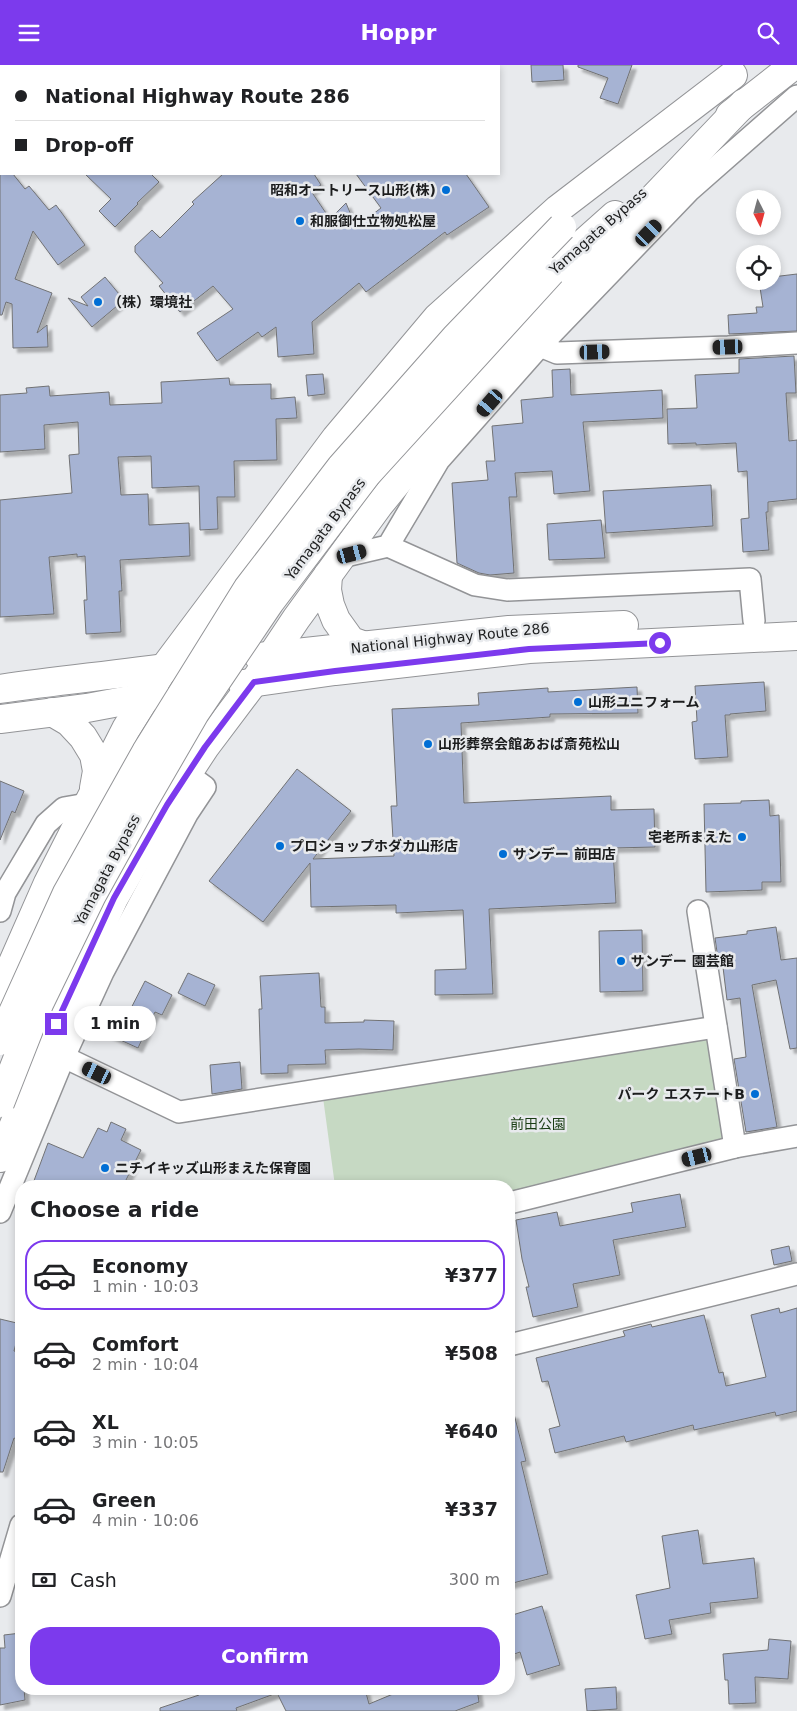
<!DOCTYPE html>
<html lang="en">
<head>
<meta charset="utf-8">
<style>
  :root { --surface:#fff; --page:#f2f2f2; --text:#202124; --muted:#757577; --line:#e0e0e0; --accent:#7c3aed }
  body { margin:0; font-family:"DejaVu Sans","Noto Sans JP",sans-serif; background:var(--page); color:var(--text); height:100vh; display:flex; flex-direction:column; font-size:19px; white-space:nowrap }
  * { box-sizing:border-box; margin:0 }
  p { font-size:16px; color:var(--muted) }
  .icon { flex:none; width:28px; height:28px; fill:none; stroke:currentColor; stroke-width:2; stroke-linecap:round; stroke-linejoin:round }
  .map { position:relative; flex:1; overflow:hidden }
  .side { position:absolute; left:15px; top:1115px; width:500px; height:515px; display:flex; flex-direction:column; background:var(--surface); border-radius:20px; box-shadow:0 2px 8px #0003 }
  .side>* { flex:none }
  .guide { position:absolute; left:0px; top:0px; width:500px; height:110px; box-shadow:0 2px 8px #0003; display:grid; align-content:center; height:110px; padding:0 15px; background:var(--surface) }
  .needle { width:32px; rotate:174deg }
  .buttons { position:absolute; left:736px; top:125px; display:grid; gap:10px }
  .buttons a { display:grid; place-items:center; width:45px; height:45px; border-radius:50%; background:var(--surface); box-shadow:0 2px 8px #0003; font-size:25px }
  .end { position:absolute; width:22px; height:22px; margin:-11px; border:6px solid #7c3aed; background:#fff; box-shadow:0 0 0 2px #fff }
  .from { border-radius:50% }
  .bubble { position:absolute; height:35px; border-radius:18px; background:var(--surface); box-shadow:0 2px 8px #0003; font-size:16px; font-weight:600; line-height:35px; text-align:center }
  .car { position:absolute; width:15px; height:30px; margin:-15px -8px; border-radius:6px; box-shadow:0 0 4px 1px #0007; background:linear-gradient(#222 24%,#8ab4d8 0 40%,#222 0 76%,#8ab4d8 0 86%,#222 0) }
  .guide b { display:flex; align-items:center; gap:18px; height:48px; font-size:19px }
  .guide b+b { border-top:1px solid var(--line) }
  .guide i { width:12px; height:12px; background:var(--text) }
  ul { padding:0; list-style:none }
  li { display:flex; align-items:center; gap:15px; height:70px; margin:0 10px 8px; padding:0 5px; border:2px solid transparent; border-radius:20px }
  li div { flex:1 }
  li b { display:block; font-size:19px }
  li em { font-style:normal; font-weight:600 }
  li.active { border-color:var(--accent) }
  li>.icon { width:45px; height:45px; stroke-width:1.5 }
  h2 { padding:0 15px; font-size:22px; line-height:60px }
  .pay { display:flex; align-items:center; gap:12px; height:55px; padding:0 15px; font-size:19px }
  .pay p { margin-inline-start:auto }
  .primary-button { display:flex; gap:10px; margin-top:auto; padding:10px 15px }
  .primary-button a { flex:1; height:58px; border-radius:20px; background:var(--accent); color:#fff; font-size:20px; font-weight:600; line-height:58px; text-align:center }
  header { display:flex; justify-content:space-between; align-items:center; height:65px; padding:0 15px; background:var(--accent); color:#fff; font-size:22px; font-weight:600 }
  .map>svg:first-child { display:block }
</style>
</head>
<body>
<header><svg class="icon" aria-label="menu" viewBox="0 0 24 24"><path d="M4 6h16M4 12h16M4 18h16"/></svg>Hoppr<svg class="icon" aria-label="search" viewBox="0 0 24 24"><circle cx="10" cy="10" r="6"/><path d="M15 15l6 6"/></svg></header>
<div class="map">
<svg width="797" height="1646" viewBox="0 0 797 1646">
  <defs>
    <filter id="shadow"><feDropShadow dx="4.5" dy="4.5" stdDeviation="1" flood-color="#0004"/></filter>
  </defs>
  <rect width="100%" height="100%" fill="#e8eaed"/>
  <path fill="#c6d9c3" d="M716 962 735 1082 509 1137V1121H335L322 1025Z"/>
  <g fill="#a6b3d3" stroke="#717274" filter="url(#shadow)">
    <path d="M531 0H563L564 15 532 17Z"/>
    <path d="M578 0H632L618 39 600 33 608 13 578 2Z"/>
    <path d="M0 109H13L25 124 29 121 49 145 56 140 85 180 58 200 33 166 15 214 52 228 37 268 47 260 48 282 13 283 12 239 6 237 2 250H0Z"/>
    <path d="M85 109H151L159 117 137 138 138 139 115 162 99 146 111 134Z"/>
    <path d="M223 109H314L321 120 311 126 330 154 346 138 356 162 381 143 356 109H466L489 142 447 170 445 167 366 227 359 218 312 257 314 289 278 292 276 262 262 272 258 267 217 296 197 268 233 244 213 221 180 247 159 221 163 218 135 187V181L152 165 160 173 194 139 192 137Z"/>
    <path d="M797 209V266L729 269 728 250 757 248 756 242H763L759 216H772V212Z"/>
    <path d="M105 212 124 235 92 262 68 233 88 241 81 232Z"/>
    <path d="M794 291 796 328H786L789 376 797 375V434L768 437V447H766L769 485 743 487 741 454 749 453 747 406 738 407 736 378 696 380V378L668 379 667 344 697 343 695 310 739 308V294Z"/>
    <path d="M570 304 571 330 662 325 663 353 583 357 590 426 554 429 552 406 515 408 517 432H509L514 508 490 510 479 508 457 498 452 418 488 415 486 396H495L492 361 523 358 521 335 553 332 552 305Z"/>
    <path d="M323 309 325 329 308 331 306 310Z"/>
    <path d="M229 313 230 320 271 319V334L295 332 297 353 276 354 277 395 234 396 235 432H217L218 464 200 465 199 421 152 423 151 391 118 392 121 430 148 429 149 460 189 458 190 491 120 495 122 526H119L121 567 86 569 84 535H87L85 491 77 492V489L49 492 54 549 0 552V435L72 428 69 390 79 389 78 357 44 360 45 384 0 387V330L27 328 26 323 49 321 50 331 109 327 110 340 162 338 161 317Z"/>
    <path d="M711 420 713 461 606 468 603 426Z"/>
    <path d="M601 455 605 493 549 495 547 459Z"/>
    <path d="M764 617 766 646 730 649V650H725L728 692 695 694 692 657 697 656 695 621Z"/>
    <path d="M637 622 638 648 550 649V652L461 658 464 738 611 731V745L654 744 655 782 613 783 616 838 489 844 493 929 435 930V905L466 904 463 845 396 848V840L311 842 310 798 263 857 209 816 297 704 351 746 313 794 394 791 391 741H397L392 644 479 640 478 628 548 623V627Z"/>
    <path d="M0 716 24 726 15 748 12 746 0 775Z"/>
    <path d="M769 735 770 751 779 750 781 817H762V825L706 827 704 739 741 738V736Z"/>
    <path d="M776 862 781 895 797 893V983L790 984 776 915 752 920 777 1062 746 1067 734 994 746 992 740 933 727 935 722 894H718L715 873 747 869V866Z"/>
    <path d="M642 865 643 926 600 927 599 866Z"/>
    <path d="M188 908 215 920 205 941 178 928Z"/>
    <path d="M319 908 321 942H325V958L364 957V955L394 956 393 985 359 984 325 985 326 999 288 1000V1008L261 1009 259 944H262L260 911Z"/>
    <path d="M145 916 172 930 162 950 155 947 138 983 107 969 118 946 127 951Z"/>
    <path d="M240 997 242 1024 212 1029 210 1000Z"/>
    <path d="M111 1057 126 1064 121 1075 141 1085 123 1121H32L48 1078 83 1093 98 1063 107 1067Z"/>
    <path d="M680 1129 686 1162 613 1175 620 1210 573 1219 578 1242 533 1252 526 1222H529L522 1194 516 1155 557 1147 560 1161 633 1147 631 1138Z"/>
    <path d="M789 1181 792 1196 774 1200 771 1185Z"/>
    <path d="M779 1243 780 1248 797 1243V1346L776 1351 775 1347 694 1365 693 1360 626 1377 624 1371 555 1388 549 1364 560 1361 548 1316 542 1317 536 1293 625 1271 623 1266 651 1259 652 1262 704 1250 719 1308 723 1307 726 1321 766 1312 751 1250Z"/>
    <path d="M0 1254 21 1259 14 1286 21 1288V1376L14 1373 3 1407H0Z"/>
    <path d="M514 1349 526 1396 521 1397 548 1509 509 1519V1350Z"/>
    <path d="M698 1465 703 1499 754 1493 758 1533 710 1538 711 1548 669 1555 672 1569 645 1574 636 1530 670 1523 662 1471Z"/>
    <path d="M542 1541 560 1600 527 1610 520 1587 509 1591V1551Z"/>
    <path d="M21 1568V1624H24L25 1635 0 1640V1583H5L4 1570Z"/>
    <path d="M769 1574 791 1576 788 1614 755 1612 756 1638 729 1639 728 1615H725L723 1589 768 1585Z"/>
    <path d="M616 1622 617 1644 587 1646 585 1624Z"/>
    <path d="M196 1624H365L369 1639 405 1624H477L479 1637 455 1646H286L277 1628 236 1643 237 1646H160V1643L199 1630Z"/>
  </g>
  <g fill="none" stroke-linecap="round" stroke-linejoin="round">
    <defs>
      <g id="street">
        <path d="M540 281 557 288 728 282 797 278"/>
        <path d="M388 481 475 520 507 525 750 514 754 556"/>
        <path d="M341 492 388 481 439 395 540 281 690 125 797 31"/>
        <path d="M0 846 5 828 46 759 64 743 87 739"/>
        <path d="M698 846 735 1082"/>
        <path d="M64 992 179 1047 716 962"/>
        <path d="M509 1138 735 1082 797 1071"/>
        <path d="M0 1147 64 992 103 907 187 749 205 722 186 708"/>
        <path d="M509 1280 797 1209"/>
        <path d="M0 1531 21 1460"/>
      </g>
      <g id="highway">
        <path d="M730 50 794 0"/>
        <path d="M551 207 615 150"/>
        <path d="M328 510 327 525 330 540 336 555 351 576 365 581"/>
        <path d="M259 592 509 565 624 560"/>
        <path d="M243 619 335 606 529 584 797 571"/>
        <path d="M0 624C59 615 118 610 177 601"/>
        <path d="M52 647 69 657 83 672 94 690 97 706 94 723"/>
        <path d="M0 654 87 643 156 630"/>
        <path d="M0 927 48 818 126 664 164 603 336 373 437 253 558 144 733 10"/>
        <path d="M0 1093 56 959 114 833 167 740 205 682 254 617 296 554 379 440 489 305 744 38"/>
      </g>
    </defs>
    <use href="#street" stroke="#939497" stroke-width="24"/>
    <use href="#highway" stroke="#939497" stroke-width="30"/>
    <use href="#street" stroke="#fff" stroke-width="21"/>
    <use href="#highway" stroke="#fff" stroke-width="28"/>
    <defs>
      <g id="highway-bridge">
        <path d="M0 976 67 828 146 687 248 523 341 402 455 273 562 162"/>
        <path d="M0 1038 39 939 92 830 144 736 195 648 270 537 367 409 551 207"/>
      </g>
    </defs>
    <use href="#highway-bridge" stroke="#939497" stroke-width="30" stroke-linecap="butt"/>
    <use href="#highway-bridge" stroke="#fff" stroke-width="28"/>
  </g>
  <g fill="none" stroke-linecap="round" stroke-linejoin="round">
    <path stroke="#7c3aed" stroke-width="6" d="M56 959 114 833 167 740 205 682 254 617 335 606 529 584 660 578"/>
  </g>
  <g fill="#006ed5" stroke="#e8eaed" stroke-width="2">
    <circle cx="446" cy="125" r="5"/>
    <circle cx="300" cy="156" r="5"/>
    <circle cx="98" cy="237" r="5"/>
    <circle cx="578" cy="637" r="5"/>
    <circle cx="428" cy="679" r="5"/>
    <circle cx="742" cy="772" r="5"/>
    <circle cx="280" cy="781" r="5"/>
    <circle cx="503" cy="789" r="5"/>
    <circle cx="621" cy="896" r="5"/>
    <circle cx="755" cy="1029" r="5"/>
    <circle cx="105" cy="1103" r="5"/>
  </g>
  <g text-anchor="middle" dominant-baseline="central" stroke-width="5" stroke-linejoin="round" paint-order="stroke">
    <g font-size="14" font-weight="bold" fill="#1c1d1e" stroke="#e8eaed" text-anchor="start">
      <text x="436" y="125" text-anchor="end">昭和オートリース山形(株)</text>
      <text x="310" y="156">和服御仕立物処松屋</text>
      <text x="108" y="237">（株）環境社</text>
      <text x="588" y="637">山形ユニフォーム</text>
      <text x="438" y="679">山形葬祭会館あおば斎苑松山</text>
      <text x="732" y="772" text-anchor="end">宅老所まえた</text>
      <text x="290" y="781">プロショップホダカ山形店</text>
      <text x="513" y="789">サンデー 前田店</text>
      <text x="631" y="896">サンデー 園芸館</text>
      <text x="745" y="1029" text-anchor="end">パーク エステートB</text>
      <text x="115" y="1103">ニチイキッズ山形まえた保育園</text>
    </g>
    <g font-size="14" fill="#1c1d1e" stroke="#e8eaed">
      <text transform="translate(598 166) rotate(-41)">Yamagata Bypass</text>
      <text transform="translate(325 464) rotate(-53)">Yamagata Bypass</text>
      <text transform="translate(450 573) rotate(-6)">National Highway Route 286</text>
      <text transform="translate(107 805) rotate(-62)">Yamagata Bypass</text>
    </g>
    <g font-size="14" fill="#1a3d14" stroke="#e8eaed">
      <text x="538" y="1059">前田公園</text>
    </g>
  </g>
</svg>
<div class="buttons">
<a><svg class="needle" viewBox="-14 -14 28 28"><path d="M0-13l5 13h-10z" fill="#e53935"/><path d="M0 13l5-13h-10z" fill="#757577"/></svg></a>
<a><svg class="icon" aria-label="locate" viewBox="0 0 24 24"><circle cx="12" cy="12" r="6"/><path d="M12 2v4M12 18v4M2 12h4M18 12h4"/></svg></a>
</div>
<i class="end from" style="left:660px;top:578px"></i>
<i class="end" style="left:56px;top:959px"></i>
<div class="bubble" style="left:74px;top:941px;width:82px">1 min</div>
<i class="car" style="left:649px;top:168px;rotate:44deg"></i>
<i class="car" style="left:728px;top:282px;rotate:268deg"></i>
<i class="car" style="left:595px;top:287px;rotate:88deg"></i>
<i class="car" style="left:490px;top:338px;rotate:221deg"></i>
<i class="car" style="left:352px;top:489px;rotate:75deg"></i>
<i class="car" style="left:97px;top:1008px;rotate:296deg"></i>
<i class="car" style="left:697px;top:1092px;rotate:256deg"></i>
<div class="guide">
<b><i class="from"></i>National Highway Route 286</b>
<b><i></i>Drop-off</b>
</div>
<section class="side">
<h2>Choose a ride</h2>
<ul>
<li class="active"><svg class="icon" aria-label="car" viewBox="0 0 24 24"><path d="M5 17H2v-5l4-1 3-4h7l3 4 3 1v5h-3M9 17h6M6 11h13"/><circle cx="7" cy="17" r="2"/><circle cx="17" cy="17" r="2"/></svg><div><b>Economy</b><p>1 min · 10:03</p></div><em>¥377</em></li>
<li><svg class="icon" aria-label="car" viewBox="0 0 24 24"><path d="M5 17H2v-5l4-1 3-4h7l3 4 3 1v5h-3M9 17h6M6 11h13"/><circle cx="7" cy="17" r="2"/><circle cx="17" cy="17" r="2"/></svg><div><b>Comfort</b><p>2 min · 10:04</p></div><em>¥508</em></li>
<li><svg class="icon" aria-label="car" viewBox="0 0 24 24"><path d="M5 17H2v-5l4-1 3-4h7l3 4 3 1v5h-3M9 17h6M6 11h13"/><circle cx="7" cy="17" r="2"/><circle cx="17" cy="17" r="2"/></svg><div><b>XL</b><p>3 min · 10:05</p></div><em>¥640</em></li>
<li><svg class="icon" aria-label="car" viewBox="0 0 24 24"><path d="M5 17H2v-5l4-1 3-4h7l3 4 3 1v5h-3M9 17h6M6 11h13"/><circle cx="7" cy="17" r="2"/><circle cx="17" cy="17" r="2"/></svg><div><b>Green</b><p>4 min · 10:06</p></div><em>¥337</em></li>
</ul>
<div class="pay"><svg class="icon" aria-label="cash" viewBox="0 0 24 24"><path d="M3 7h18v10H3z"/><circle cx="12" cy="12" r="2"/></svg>Cash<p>300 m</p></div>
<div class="primary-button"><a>Confirm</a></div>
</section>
</div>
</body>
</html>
